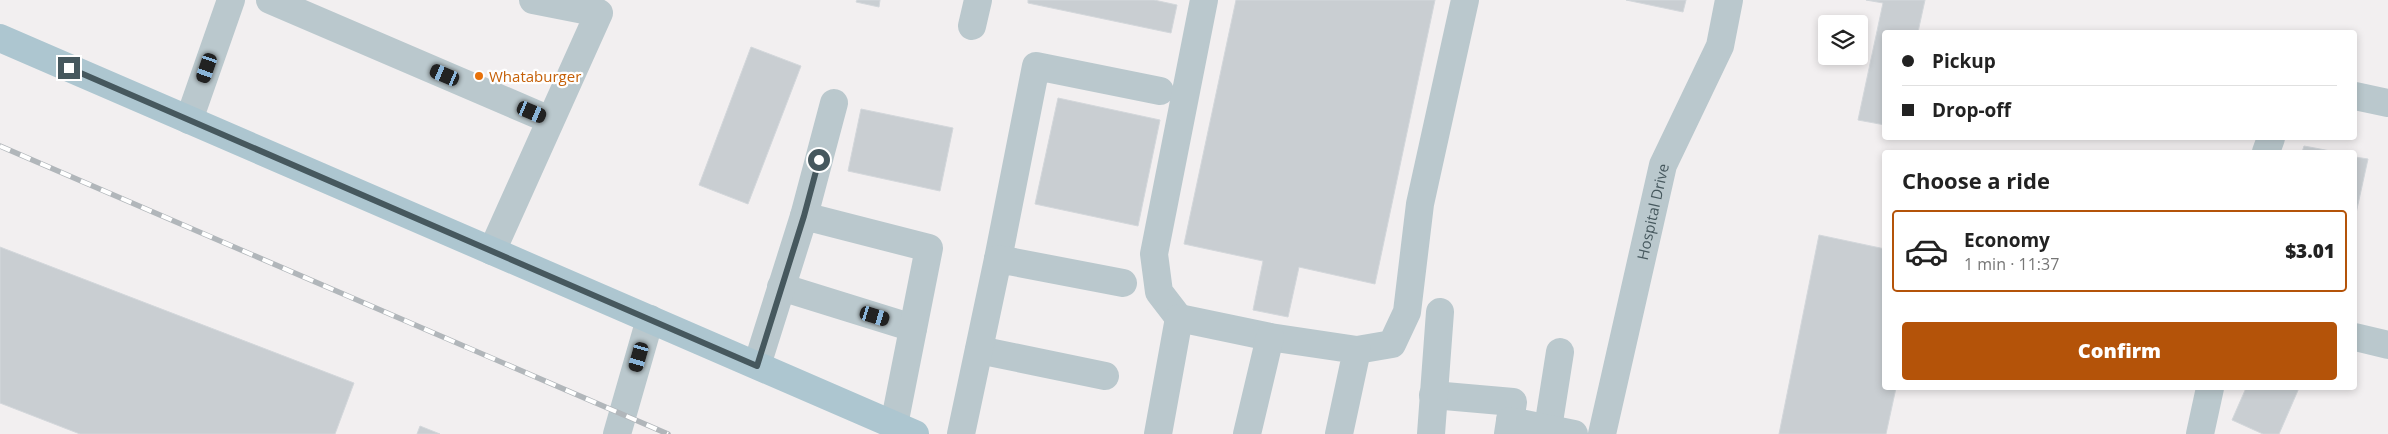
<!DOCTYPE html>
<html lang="en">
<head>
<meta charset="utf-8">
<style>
  :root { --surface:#fff; --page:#f6f6f6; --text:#222; --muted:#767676; --line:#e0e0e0; --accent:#b45309 }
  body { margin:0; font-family:"Open Sans",sans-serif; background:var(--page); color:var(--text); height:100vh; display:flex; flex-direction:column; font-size:19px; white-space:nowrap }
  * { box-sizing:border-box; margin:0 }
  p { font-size:16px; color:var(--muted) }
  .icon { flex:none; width:28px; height:28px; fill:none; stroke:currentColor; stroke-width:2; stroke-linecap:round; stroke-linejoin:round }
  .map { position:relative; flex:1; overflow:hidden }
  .sheet { position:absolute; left:1882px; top:150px; width:475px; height:240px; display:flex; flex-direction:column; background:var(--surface); border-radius:5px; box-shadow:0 2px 8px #0003 }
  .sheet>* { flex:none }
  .banner { position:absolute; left:1882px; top:30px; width:475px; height:110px; border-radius:5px; box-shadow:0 2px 8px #0003; display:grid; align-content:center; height:110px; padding:0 20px; background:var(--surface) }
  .controls { position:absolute; left:1818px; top:15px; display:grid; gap:10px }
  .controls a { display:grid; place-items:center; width:50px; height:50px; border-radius:5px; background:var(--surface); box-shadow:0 2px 8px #0003; font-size:25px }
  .end { position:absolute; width:22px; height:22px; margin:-11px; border:6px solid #46585e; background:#fff; box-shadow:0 0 0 2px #fff }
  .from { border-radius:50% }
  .car { position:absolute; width:15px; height:30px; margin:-15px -8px; border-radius:6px; box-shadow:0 0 4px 1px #0007; background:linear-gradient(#222 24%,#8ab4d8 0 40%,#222 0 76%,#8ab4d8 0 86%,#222 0) }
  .banner b { display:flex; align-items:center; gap:18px; height:48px; font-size:19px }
  .banner b+b { border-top:1px solid var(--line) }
  .banner i { width:12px; height:12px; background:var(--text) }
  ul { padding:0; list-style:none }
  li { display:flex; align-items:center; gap:15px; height:82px; margin:0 10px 8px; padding:0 10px; border:2px solid var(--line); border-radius:5px }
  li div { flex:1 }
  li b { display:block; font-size:19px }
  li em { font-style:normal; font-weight:800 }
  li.active { border-color:var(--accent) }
  li>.icon { width:45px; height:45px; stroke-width:1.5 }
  h2 { padding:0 20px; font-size:22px; line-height:60px }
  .action { display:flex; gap:10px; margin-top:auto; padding:10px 20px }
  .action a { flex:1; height:58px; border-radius:5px; background:var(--accent); color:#fff; font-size:20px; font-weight:800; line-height:58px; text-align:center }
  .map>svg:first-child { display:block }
</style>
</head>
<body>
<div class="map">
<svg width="2388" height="434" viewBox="0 0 2388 434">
  <rect width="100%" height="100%" fill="#f2eff0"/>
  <g fill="#c9ced2" stroke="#d3d7db">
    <path d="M857 0H880L879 7 856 2Z"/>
    <path d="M1028 0H1154L1177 5 1171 33 1028 3Z"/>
    <path d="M1236 0H1435L1375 284 1299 267 1288 317 1253 310 1263 261 1184 244Z"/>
    <path d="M1626 0H1686L1683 12Z"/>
    <path d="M1866 0H1925L1918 32H1885V125L1858 120 1883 3Z"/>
    <path d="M751 47 801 66 748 204 699 185Z"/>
    <path d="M1058 98 1160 120 1138 226 1035 204Z"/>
    <path d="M861 109 953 128 940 191 848 171Z"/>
    <path d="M2304 146 2336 152H2302Z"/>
    <path d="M2355 157 2368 159 2355 218Z"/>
    <path d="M1819 235 1885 249V388H1896L1886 434H1779Z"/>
    <path d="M0 247 354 383 335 434H80L0 403Z"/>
    <path d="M2246 388H2299L2279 434H2263L2232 420Z"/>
    <path d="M420 426 440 434H417Z"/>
  </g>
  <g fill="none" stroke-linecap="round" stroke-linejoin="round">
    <g stroke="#bac8cd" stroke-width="28">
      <path d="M270 0 550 120"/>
      <path d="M972 26 978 0"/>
      <path d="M2355 96 2388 103"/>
      <path d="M189 120 231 0"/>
      <path d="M2266 152 2271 138"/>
      <path d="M804 216 834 103"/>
      <path d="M492 251 599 13 533 0"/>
      <path d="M998 259 1036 66 1160 91"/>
      <path d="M781 287 913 328"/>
      <path d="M1179 318 1159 292 1154 254 1204 0"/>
      <path d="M2355 337 2388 345"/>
      <path d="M979 350 1105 376"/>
      <path d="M1357 350 1392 344 1407 312 1420 204 1465 0"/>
      <path d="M757 365 804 216 929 248 894 425"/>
      <path d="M1433 395 1513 402 1510 421"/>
      <path d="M1548 428 1560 352"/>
      <path d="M617 434 650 319"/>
      <path d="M961 434 998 259 1123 283"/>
      <path d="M1158 434 1179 318 1270 337 1357 350 1339 434"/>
      <path d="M1247 434 1270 337"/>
      <path d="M1431 434 1440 312"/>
      <path d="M1508 434 1510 421 1574 434"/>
      <path id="s1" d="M1602 434 1663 165 1720 46 1729 0"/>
      <path d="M2200 434 2210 388"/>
    </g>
    <path stroke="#adc6d0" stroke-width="28" d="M0 38 915 434"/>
    <defs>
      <path id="rail" d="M0 146 668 434"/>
    </defs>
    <use href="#rail" stroke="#b1b6ba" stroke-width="5.5"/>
    <use href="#rail" stroke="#fff" stroke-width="4" stroke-dasharray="11" stroke-linecap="butt"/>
  </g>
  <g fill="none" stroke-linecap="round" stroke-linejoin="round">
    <path stroke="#46585e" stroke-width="6" d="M69 68 757 366 804 216 819 160"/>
  </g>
  <circle fill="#e8710a" stroke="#fff" stroke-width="2" cx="479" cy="76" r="5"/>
  <g text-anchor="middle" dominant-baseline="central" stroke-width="4.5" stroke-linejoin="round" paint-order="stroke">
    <g font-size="15" fill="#c56008" stroke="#fff" text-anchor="start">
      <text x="489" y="76">Whataburger</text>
    </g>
    <g font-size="15" fill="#46585e" stroke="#fff">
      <text stroke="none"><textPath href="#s1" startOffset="228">Hospital Drive</textPath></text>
    </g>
  </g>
</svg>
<div class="controls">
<a><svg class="icon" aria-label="layers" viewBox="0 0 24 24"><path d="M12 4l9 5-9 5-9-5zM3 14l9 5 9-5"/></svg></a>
</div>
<i class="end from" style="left:819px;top:160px"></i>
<i class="end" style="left:69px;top:68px"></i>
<i class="car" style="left:207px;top:68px;rotate:199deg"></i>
<i class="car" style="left:445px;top:75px;rotate:293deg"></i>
<i class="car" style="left:532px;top:112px;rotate:113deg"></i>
<i class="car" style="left:875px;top:316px;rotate:107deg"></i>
<i class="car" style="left:639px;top:357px;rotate:196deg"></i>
<div class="banner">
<b><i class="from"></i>Pickup</b>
<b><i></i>Drop-off</b>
</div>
<section class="sheet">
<h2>Choose a ride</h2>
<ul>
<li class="active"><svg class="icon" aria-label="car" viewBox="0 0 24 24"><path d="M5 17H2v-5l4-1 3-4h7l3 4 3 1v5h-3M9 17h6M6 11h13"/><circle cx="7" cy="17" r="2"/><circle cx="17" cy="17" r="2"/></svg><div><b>Economy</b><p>1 min · 11:37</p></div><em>$3.01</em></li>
</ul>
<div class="action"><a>Confirm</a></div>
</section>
</div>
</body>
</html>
